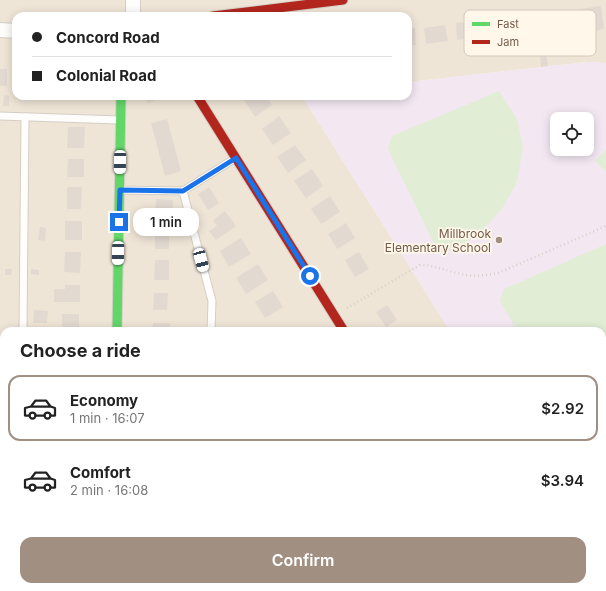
<!DOCTYPE html>
<html lang="en">
<head>
<meta charset="utf-8">
<style>
  :root { --surface:#fff; --page:#f6f6f6; --text:#222; --muted:#767676; --line:#e0e0e0; --accent:#a19082 }
  body { margin:0; font-family:Inter,sans-serif; background:var(--page); color:var(--text); height:100vh; display:flex; flex-direction:column; font-size:15px; white-space:nowrap }
  * { box-sizing:border-box; margin:0 }
  p { font-size:13px; color:var(--muted) }
  .icon { flex:none; width:22px; height:22px; fill:none; stroke:currentColor; stroke-width:2; stroke-linecap:round; stroke-linejoin:round }
  .map { position:relative; flex:1; overflow:hidden }
  .side { position:absolute; left:0px; top:327px; width:606px; height:264px; display:flex; flex-direction:column; background:var(--surface); border-radius:12px 12px 0 0; box-shadow:0 2px 10px #0003 }
  .side>* { flex:none }
  .banner { position:absolute; left:12px; top:12px; width:400px; height:88px; border-radius:12px; box-shadow:0 2px 10px #0003; display:grid; align-content:center; height:88px; padding:0 20px; background:var(--surface) }
  .tools { position:absolute; left:550px; top:112px; display:grid; gap:8px }
  .tools a { display:grid; place-items:center; width:44px; height:44px; border-radius:8px; background:var(--surface); box-shadow:0 2px 10px #0003; font-size:20px }
  .end { position:absolute; width:18px; height:18px; margin:-9px; border:5px solid #1a73e8; background:#fff; box-shadow:0 0 0 2px #fff }
  .from { border-radius:50% }
  .bubble { position:absolute; height:28px; border-radius:12px; background:var(--surface); box-shadow:0 2px 10px #0003; font-size:13px; font-weight:600; line-height:28px; text-align:center }
  .car { position:absolute; width:12px; height:24px; margin:-12px -6px; border-radius:5px; box-shadow:0 0 3px 1px #0007; background:linear-gradient(#fff 24%,#345 0 40%,#fff 0 76%,#345 0 86%,#fff 0) }
  .banner b { display:flex; align-items:center; gap:14px; height:38px; font-size:15px }
  .banner b+b { border-top:1px solid var(--line) }
  .banner i { width:10px; height:10px; background:var(--text) }
  ul { padding:0; list-style:none }
  li { display:flex; align-items:center; gap:12px; height:66px; margin:0 8px 6px; padding:0 12px; border:2px solid transparent; border-radius:12px }
  li div { flex:1 }
  li b { display:block; font-size:15px }
  li em { font-style:normal; font-weight:600 }
  li.on { border-color:var(--accent) }
  li>.icon { width:36px; height:36px; stroke-width:1.5 }
  h2 { padding:0 20px; font-size:18px; line-height:48px }
  .cta { display:flex; gap:8px; margin-top:auto; padding:8px 20px }
  .cta a { flex:1; height:46px; border-radius:12px; background:var(--accent); color:#fff; font-size:16px; font-weight:600; line-height:46px; text-align:center }
  .map>svg:first-child { display:block }
</style>
</head>
<body>
<div class="map">
<svg width="606" height="591" viewBox="0 0 606 591">
  <rect width="100%" height="100%" fill="#f6f2ea"/>
  <path fill="#efe5d7" d="M0 0H606V63L587 62 408 82V16H16V96H302L450 331H4V587H602V573L606 580V591H0Z"/>
  <path fill="#f3e8f2" fill-rule="evenodd" d="M587 62 606 63V561L602 563V331H450L302 96H408V82ZM557 119H587V149H557Z"/>
  <g fill="#e1edd5">
    <path d="M499 91 517 119 523 147 517 182 502 209 484 228 466 243 439 254 388 149 392 136Z"/>
    <path d="M606 150V172L595 161Z"/>
    <path d="M606 244V413L602 416V331H517L500 301 504 289Z"/>
  </g>
  <g fill="#e2dad1">
    <path d="M601 6 604 29 592 31 591 25 582 26 580 9Z"/>
    <path d="M476 21 478 37 457 40 456 23Z"/>
    <path d="M445 25 448 41 426 44 424 28Z"/>
    <path d="M415 28 416 45 408 46V29Z"/>
    <path d="M545 45 548 66 541 67 539 46Z"/>
    <rect x="0" y="69" width="7" height="17"/>
    <path d="M4 95 9 96V106H3Z"/>
    <path d="M53 96H73V97L53 98Z"/>
    <path d="M145 96H166L148 103Z"/>
    <path d="M250 96H266L272 105 255 117 244 100Z"/>
    <path d="M279 116 291 133 273 145 262 129Z"/>
    <path d="M167 119 181 171 165 176 151 123Z"/>
    <path d="M68 127H85L84 148H67Z"/>
    <path d="M295 145 306 160 288 173 277 157Z"/>
    <path d="M68 159H84V177H67Z"/>
    <path d="M312 169 323 186 306 198 294 181Z"/>
    <path d="M67 187H82L81 209H67Z"/>
    <path d="M209 187 219 203 208 210 198 194Z"/>
    <path d="M330 196 340 212 321 224 311 209Z"/>
    <path d="M156 199 173 200 172 219 155 218Z"/>
    <path d="M225 211 236 226 216 240 209 231 217 226 213 220Z"/>
    <rect x="65" y="221" width="17" height="19"/>
    <path d="M346 223 355 238 337 249 328 234Z"/>
    <path d="M40 227 46 228 45 241 38 240Z"/>
    <rect x="155" y="231" width="14" height="18"/>
    <path d="M241 238 251 254 229 267 220 251Z"/>
    <path d="M65 252H81L80 273 64 272Z"/>
    <path d="M359 252 369 269 355 277 345 260Z"/>
    <path d="M155 260H169V280H154Z"/>
    <path d="M258 264 268 280 246 294 236 278Z"/>
    <path d="M5 269H12L11 275H5Z"/>
    <path d="M31 269 39 270V275L31 274Z"/>
    <path d="M65 285H80V302H54V289H65Z"/>
    <path d="M273 291 283 307 265 318 255 302Z"/>
    <path d="M154 293H168L167 310H153Z"/>
    <path d="M387 305 397 320 386 327 376 312Z"/>
    <path d="M34 310 48 311 47 323H33Z"/>
    <rect x="62" y="314" width="17" height="17"/>
    <path d="M153 323H170V331H152Z"/>
    <path d="M226 587H244L243 591H230L225 590Z"/>
    <path d="M257 587H272L276 588 275 591H256Z"/>
    <path d="M548 587H565L559 591H551Z"/>
  </g>
  <g fill="none" stroke-linecap="round" stroke-linejoin="round">
    <defs>
      <g id="lane">
        <path d="M0 116 119 120"/>
        <path d="M120 190 183 191 234 159"/>
        <path d="M183 191 212 301 211 331"/>
        <path d="M23 331 25 117"/>
        <path d="M0 465H4"/>
        <path d="M443 587 459 591"/>
      </g>
      <g id="street">
        <path d="M133 0V16"/>
        <path d="M0 30 16 31"/>
        <path d="M0 570 4 571"/>
        <path d="M68 587 84 591"/>
        <path d="M504 587 506 591"/>
        <path d="M111 591V587"/>
      </g>
      <path id="fast" d="M117 331 121 96"/>
      <g id="jam">
        <path d="M213 16 343 0"/>
        <path d="M197 96 344 331"/>
      </g>
    </defs>
    <use href="#lane" stroke="#d4cec6" stroke-width="9"/>
    <use href="#street" stroke="#d4cec6" stroke-width="16"/>
    <use href="#fast" stroke="#d5cfc8" stroke-width="11"/>
    <use href="#jam" stroke="#d5cfc8" stroke-width="11"/>
    <path stroke="#d7d0cb" stroke-width="2.5" stroke-dasharray="1 3" stroke-linecap="butt" d="M347 308 420 265C434 265 444 270 457 273 471 277 484 276 498 273L604 227 606 225"/>
    <use href="#lane" stroke="#fefdfc" stroke-width="7"/>
    <use href="#street" stroke="#fefdfc" stroke-width="14"/>
    <use href="#fast" stroke="#63d668" stroke-width="9"/>
    <use href="#jam" stroke="#b3261e" stroke-width="9"/>
  </g>
  <g fill="none" stroke-linecap="round" stroke-linejoin="round">
    <path stroke="#1a73e8" stroke-width="5" d="M119 222 120 190 183 191 236 158 310 276"/>
  </g>
  <circle fill="#a19082" stroke="#fff7ea" stroke-width="1.5" cx="499" cy="240" r="4"/>
  <g text-anchor="middle" dominant-baseline="central" stroke-width="3.5" stroke-linejoin="round" paint-order="stroke">
    <g font-size="12" fill="#735b4a" stroke="#fff7ea" text-anchor="end">
      <text x="491" y="233">Millbrook<tspan x="491" dy="14">Elementary School</tspan></text>
    </g>
  </g>
  <rect x="464" y="10" width="132" height="46" rx="6" fill="#fff7ea" stroke="#d5c8ba" stroke-width="1"/>
  <rect x="472" y="22" width="18" height="4" fill="#63d668"/>
  <rect x="472" y="40" width="18" height="4" fill="#b3261e"/>
  <g font-size="11" fill="#735b4a">
    <text x="497" y="28">Fast</text>
    <text x="497" y="46">Jam</text>
  </g>
</svg>
<div class="tools">
<a><svg class="icon" aria-label="locate" viewBox="0 0 24 24"><circle cx="12" cy="12" r="6"/><path d="M12 2v4M12 18v4M2 12h4M18 12h4"/></svg></a>
</div>
<i class="end from" style="left:310px;top:276px"></i>
<i class="end" style="left:119px;top:222px"></i>
<div class="bubble" style="left:133px;top:208px;width:66px">1 min</div>
<i class="car" style="left:120px;top:162px;rotate:181deg"></i>
<i class="car" style="left:118px;top:253px;rotate:181deg"></i>
<i class="car" style="left:201px;top:260px;rotate:165deg"></i>
<div class="banner">
<b><i class="from"></i>Concord Road</b>
<b><i></i>Colonial Road</b>
</div>
<section class="side">
<h2>Choose a ride</h2>
<ul>
<li class="on"><svg class="icon" aria-label="car" viewBox="0 0 24 24"><path d="M5 17H2v-5l4-1 3-4h7l3 4 3 1v5h-3M9 17h6M6 11h13"/><circle cx="7" cy="17" r="2"/><circle cx="17" cy="17" r="2"/></svg><div><b>Economy</b><p>1 min · 16:07</p></div><em>$2.92</em></li>
<li><svg class="icon" aria-label="car" viewBox="0 0 24 24"><path d="M5 17H2v-5l4-1 3-4h7l3 4 3 1v5h-3M9 17h6M6 11h13"/><circle cx="7" cy="17" r="2"/><circle cx="17" cy="17" r="2"/></svg><div><b>Comfort</b><p>2 min · 16:08</p></div><em>$3.94</em></li>
</ul>
<div class="cta"><a>Confirm</a></div>
</section>
</div>
</body>
</html>
